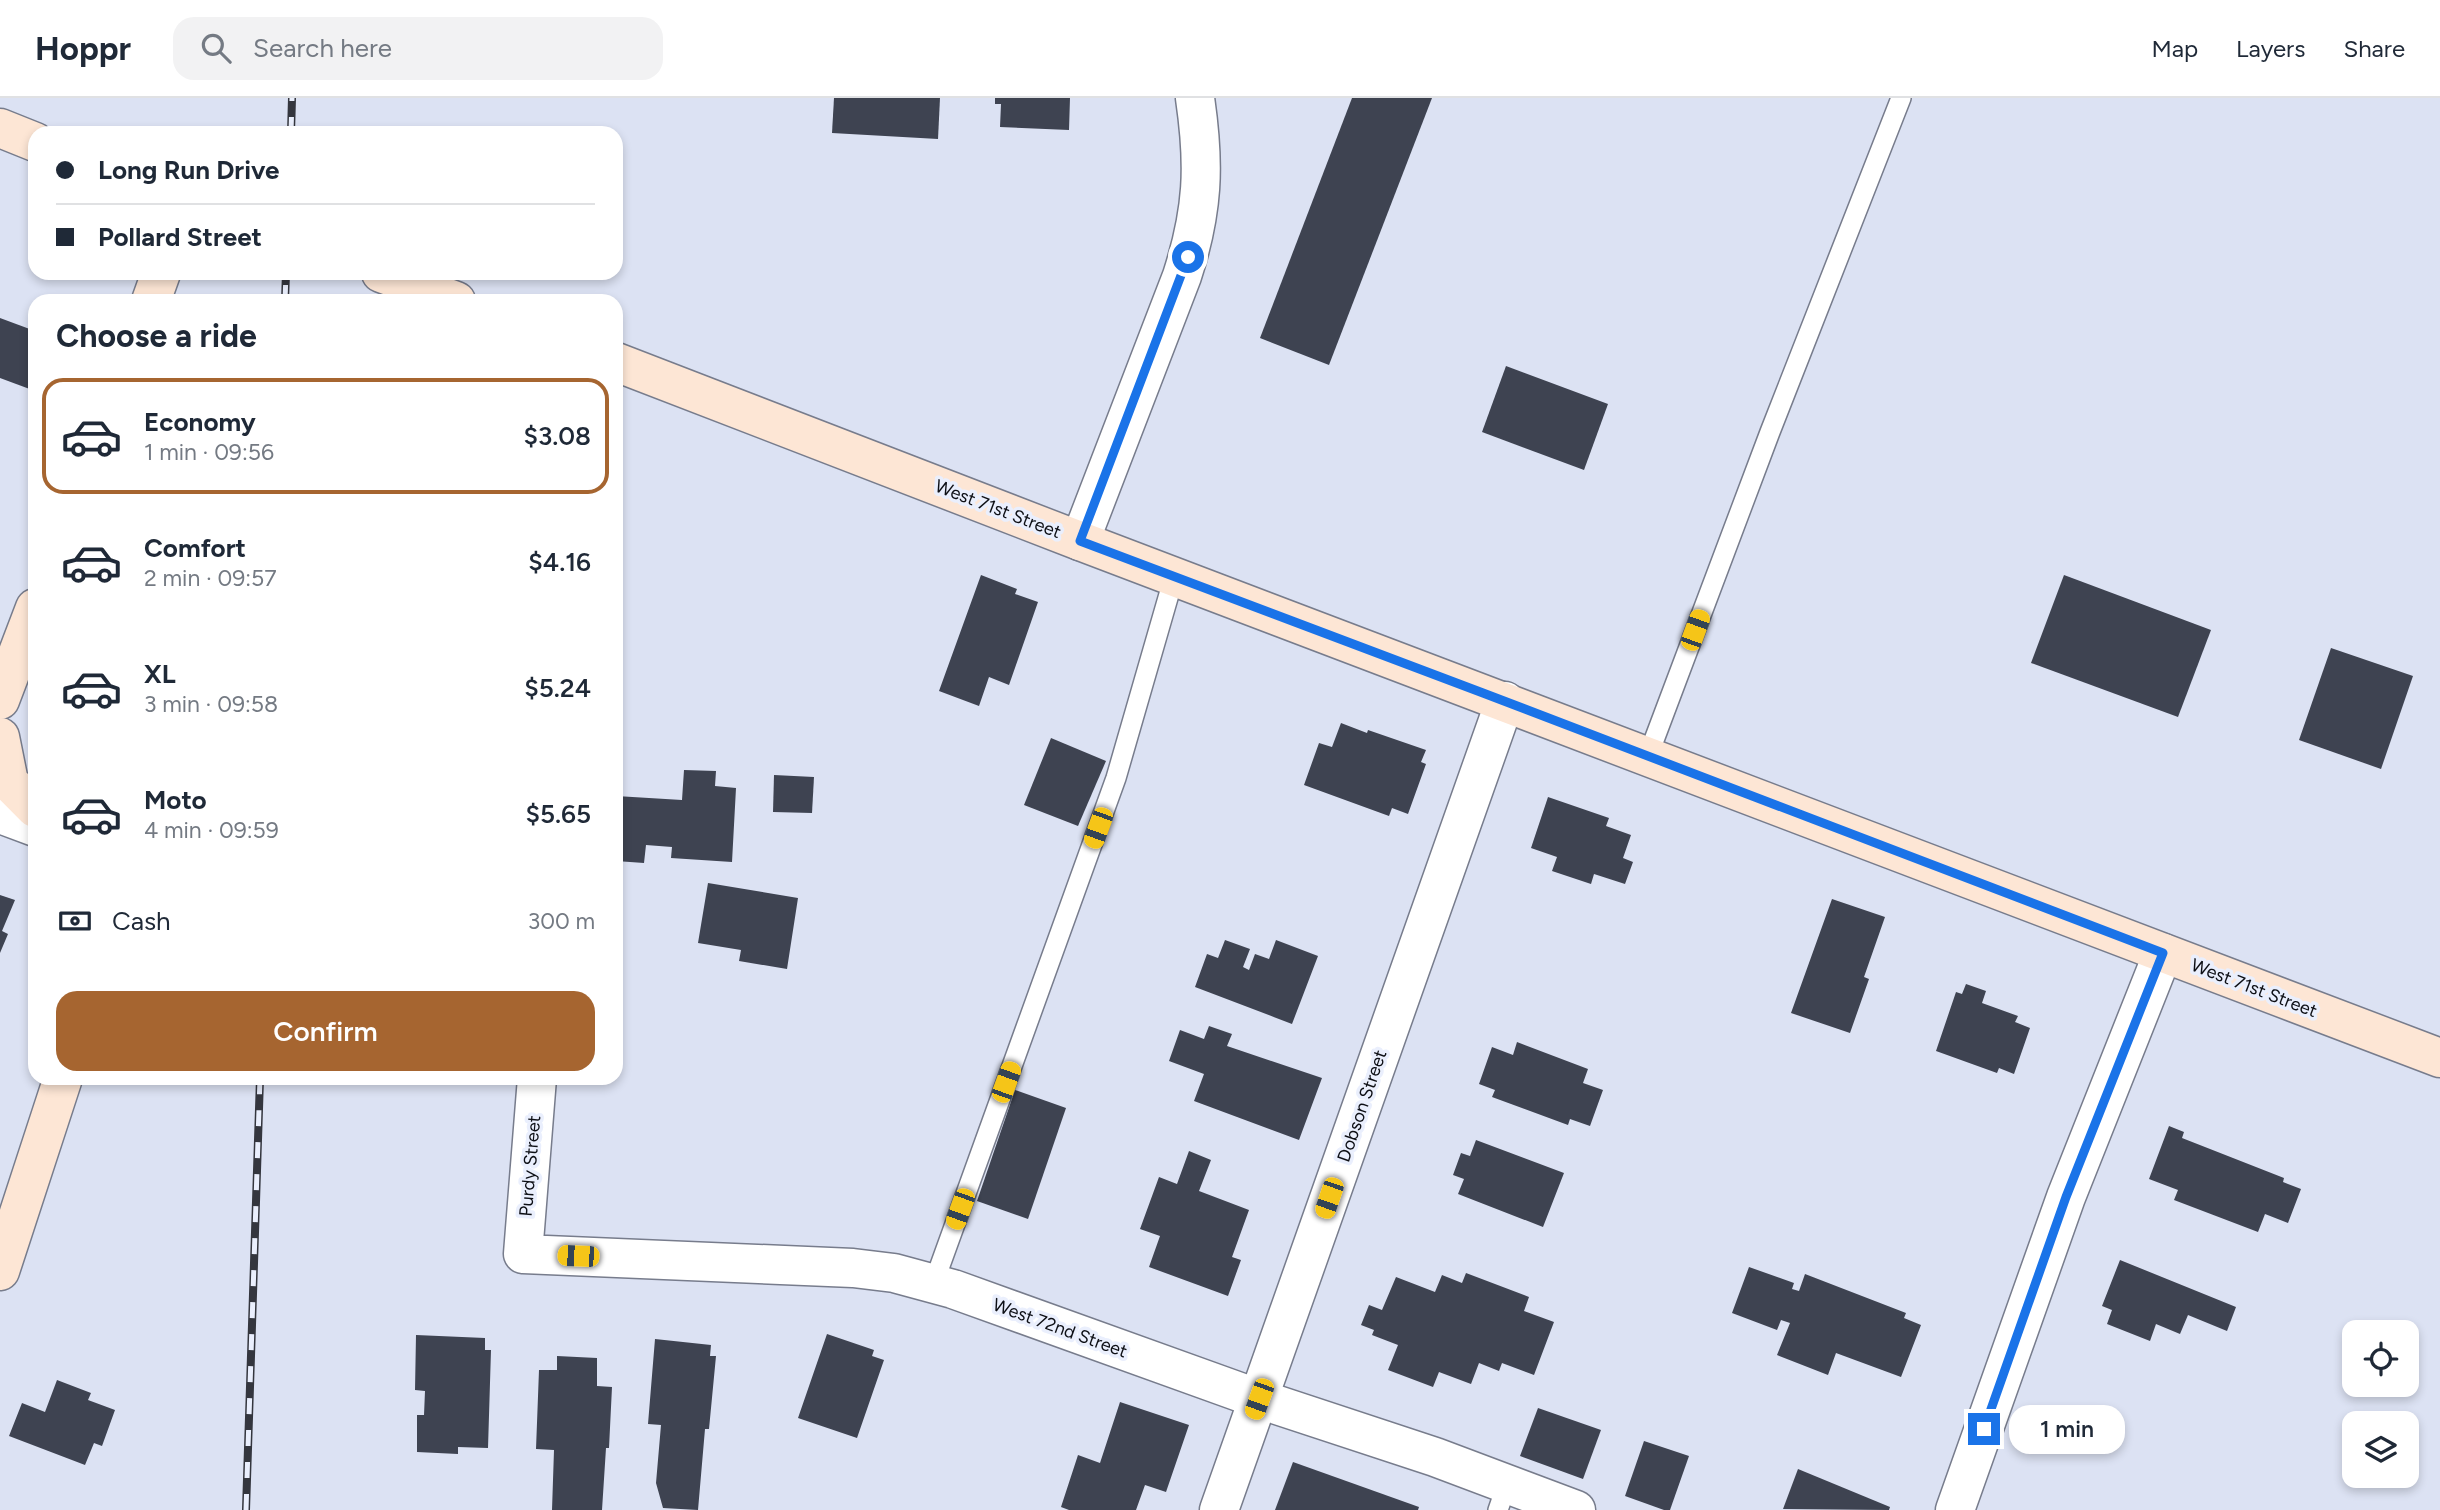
<!DOCTYPE html>
<html lang="en">
<head>
<meta charset="utf-8">
<style>
  :root { --surface:#fff; --page:#f2f2f3; --text:#1f2937; --muted:#747a83; --line:#e0e1e3; --accent:#a66530 }
  body { margin:0; font-family:Figtree,sans-serif; background:var(--page); color:var(--text); height:100vh; display:flex; flex-direction:column; font-size:26px; white-space:nowrap }
  * { box-sizing:border-box; margin:0 }
  p { font-size:23px; color:var(--muted) }
  .icon { flex:none; width:38px; height:38px; fill:none; stroke:currentColor; stroke-width:2; stroke-linecap:round; stroke-linejoin:round }
  .map { position:relative; flex:1; overflow:hidden }
  .side { position:absolute; left:28px; top:196px; width:595px; height:791px; display:flex; flex-direction:column; background:var(--surface); border-radius:21px; box-shadow:0 4px 10px #0003 }
  .side>* { flex:none }
  .guide { position:absolute; left:28px; top:28px; width:595px; height:154px; border-radius:21px; box-shadow:0 4px 10px #0003; display:grid; align-content:center; height:154px; padding:0 28px; background:var(--surface) }
  .buttons { position:absolute; left:2342px; top:1222px; display:grid; gap:14px }
  .buttons a { display:grid; place-items:center; width:77px; height:77px; border-radius:14px; background:var(--surface); box-shadow:0 4px 10px #0003; font-size:35px }
  .end { position:absolute; width:32px; height:32px; margin:-16px; border:9px solid #1a73e8; background:#fff; box-shadow:0 0 0 4px #fff }
  .from { border-radius:50% }
  .bubble { position:absolute; height:49px; border-radius:21px; background:var(--surface); box-shadow:0 4px 10px #0003; font-size:23px; font-weight:600; line-height:49px; text-align:center }
  .car { position:absolute; width:21px; height:42px; margin:-21px -10px; border-radius:9px; box-shadow:0 0 5px 2px #0007; background:linear-gradient(#f5c518 24%,#345 0 40%,#f5c518 0 76%,#345 0 86%,#f5c518 0) }
  .guide b { display:flex; align-items:center; gap:24px; height:66px; font-size:26px }
  .guide b+b { border-top:2px solid var(--line) }
  .guide i { width:18px; height:18px; background:var(--text) }
  ul { padding:0; list-style:none }
  li { display:flex; align-items:center; gap:21px; height:116px; margin:0 14px 10px; padding:0 14px; border:4px solid transparent; border-radius:21px }
  li div { flex:1 }
  li b { display:block; font-size:26px }
  li em { font-style:normal; font-weight:600 }
  li.current { border-color:var(--accent) }
  li>.icon { width:63px; height:63px; stroke-width:1.5 }
  h2 { padding:0 28px; font-size:32px; line-height:84px }
  .pay { display:flex; align-items:center; gap:18px; height:77px; padding:0 28px; font-size:26px }
  .pay p { margin-inline-start:auto }
  .action { display:flex; gap:14px; margin-top:auto; padding:14px 28px }
  .action a { flex:1; height:80px; border-radius:21px; background:var(--accent); color:#fff; font-size:28px; font-weight:600; line-height:80px; text-align:center }
  header { display:flex; align-items:center; gap:42px; box-sizing:border-box; height:98px; padding:0 35px; background:var(--surface); border-bottom:2px solid var(--line) }
  header strong { font-size:33px }
  nav { display:flex; gap:38px; margin-inline-start:auto; font-size:24px }
  .search { width:490px; height:63px; background:var(--page); display:flex; align-items:center; gap:18px; box-sizing:border-box; padding:0 24px; border-radius:21px; color:var(--muted); font-size:26px }
  .map>svg:first-child { display:block }
</style>
</head>
<body>
<header>
<strong>Hoppr</strong>
<div class="search"><svg class="icon" aria-label="search" viewBox="0 0 24 24"><circle cx="10" cy="10" r="6"/><path d="M15 15l6 6"/></svg>Search here</div>
<nav><a>Map</a><a>Layers</a><a>Share</a></nav>
</header>
<div class="map">
<svg width="2440" height="1412" viewBox="0 0 2440 1412">
  <rect width="100%" height="100%" fill="#dce2f3"/>
  <g fill="#3e4351">
    <path d="M834 0H940L938 41 832 35Z"/>
    <path d="M995 0H1070L1069 32 1000 29 1001 6H995Z"/>
    <path d="M1352 0H1432L1329 267 1260 240Z"/>
    <path d="M0 220 35 233V293L0 280Z"/>
    <path d="M1506 268 1608 306 1584 372 1482 334Z"/>
    <path d="M981 477 1017 491 1015 496 1038 504 1009 587 989 579 979 608 939 593Z"/>
    <path d="M2064 477 2211 532 2178 619 2031 565Z"/>
    <path d="M2331 550 2413 578 2381 671 2299 642Z"/>
    <path d="M1341 625 1367 635 1368 632 1426 652 1421 664 1426 666 1408 716 1392 710 1389 718 1304 687 1319 645 1332 649Z"/>
    <path d="M1051 640 1106 663 1078 728 1024 707Z"/>
    <path d="M684 672 716 673 715 688 736 690 732 764 671 760 672 749 646 747 644 765 616 763V698L682 702Z"/>
    <path d="M774 677 814 679 812 715 773 714Z"/>
    <path d="M1548 699 1609 720 1606 728 1631 737 1623 760 1633 764 1625 786 1594 776 1591 786 1552 773 1557 759 1531 750Z"/>
    <path d="M708 785 798 800 787 871 739 863 741 852 698 845Z"/>
    <path d="M0 797 15 802 2 833 8 836 0 855Z"/>
    <path d="M1832 801 1885 819 1864 879 1869 881 1850 935 1791 915Z"/>
    <path d="M1225 842 1250 851 1243 869 1249 872 1255 856 1269 861 1276 842 1318 858 1292 926 1195 889 1207 856 1218 860Z"/>
    <path d="M1966 886 1986 893 1982 905 2018 918 2015 924 2030 930 2014 976 1999 970 1997 975 1936 953 1956 894 1962 896Z"/>
    <path d="M1209 928 1232 936 1227 948 1322 980 1299 1042 1194 1003 1204 976 1169 963 1180 932 1204 941Z"/>
    <path d="M1517 944 1588 971 1583 985 1603 992 1590 1028 1570 1021 1568 1027 1492 999 1495 992 1479 986 1492 949 1513 957Z"/>
    <path d="M1015 992 1066 1010 1028 1121 977 1103Z"/>
    <path d="M2169 1028 2184 1034 2182 1040 2284 1080 2283 1084 2301 1091 2288 1125 2265 1116 2258 1134 2174 1102 2178 1092 2149 1081Z"/>
    <path d="M1476 1042 1564 1075 1543 1129 1458 1096 1464 1081 1453 1077 1461 1055 1470 1058Z"/>
    <path d="M1189 1053 1211 1062 1199 1093 1249 1112 1232 1159 1241 1162 1228 1198 1149 1169 1160 1138 1140 1131 1159 1079 1177 1086Z"/>
    <path d="M2120 1162 2236 1209 2227 1233 2188 1217 2180 1236 2156 1226 2150 1243 2107 1226 2112 1212 2102 1208Z"/>
    <path d="M1749 1169 1794 1185 1792 1191 1799 1193 1805 1176 1906 1215 1904 1220 1921 1227 1901 1279 1836 1255 1828 1277 1777 1257 1790 1225 1781 1222 1777 1232 1732 1215Z"/>
    <path d="M1466 1175 1529 1199 1524 1213 1554 1224 1534 1277 1502 1265 1499 1273 1479 1265 1471 1286 1439 1274 1433 1289 1388 1272 1398 1247 1372 1237 1374 1232 1361 1227 1369 1207 1382 1212 1396 1179 1435 1194 1442 1177 1462 1185Z"/>
    <path d="M827 1236 874 1252 872 1258 884 1262 857 1340 798 1320Z"/>
    <path d="M416 1237 485 1240V1252H491L488 1350 458 1349V1356L417 1354V1317H424L425 1293 415 1292Z"/>
    <path d="M655 1241 711 1247 710 1258H716L709 1331H705L698 1412 663 1410 656 1385 661 1327 648 1326Z"/>
    <path d="M557 1258 597 1260V1288L612 1289 609 1350H606L602 1412H552L554 1352 536 1351 539 1272H557Z"/>
    <path d="M57 1282 91 1295 88 1302 115 1312 102 1348 94 1345 85 1367 9 1338 22 1305 45 1314Z"/>
    <path d="M1120 1304 1189 1327 1166 1394 1145 1387 1136 1412H1069L1061 1409 1078 1357 1100 1365Z"/>
    <path d="M1538 1310 1601 1332 1583 1381 1520 1358Z"/>
    <path d="M1644 1343 1689 1358 1670 1412H1664L1625 1398Z"/>
    <path d="M1293 1364 1419 1409 1418 1412H1275Z"/>
    <path d="M1798 1371 1890 1409 1889 1412 1783 1411Z"/>
  </g>
  <g fill="none" stroke-linecap="round" stroke-linejoin="round">
    <defs>
      <g id="lane">
        <path d="M1648 658 1770 334 1901 0"/>
        <path d="M933 1187 1116 680 1174 479"/>
        <path d="M1498 1412 1507 1386"/>
      </g>
      <g id="street">
        <path d="M1080 443 1182 178C1203 113 1205 68 1195 0"/>
        <path d="M0 716 35 729"/>
        <path d="M537 980 523 1156 853 1170 894 1175 953 1191 1259 1301 1435 1359 1576 1412"/>
        <path d="M1219 1412 1505 603"/>
        <path d="M1955 1412 2066 1099 2163 855"/>
      </g>
      <g id="secondary">
        <path d="M0 30 35 44"/>
        <path d="M381 175 456 203"/>
        <path d="M151 203 161 175"/>
        <path d="M616 264 1080 443 2440 960"/>
        <path d="M0 602 35 510"/>
        <path d="M0 639 9 684 35 710"/>
        <path d="M0 1173 63 980"/>
      </g>
    </defs>
    <use href="#lane" stroke="#777c8c" stroke-width="22"/>
    <use href="#street" stroke="#777c8c" stroke-width="41"/>
    <use href="#secondary" stroke="#777c8c" stroke-width="41"/>
    <use href="#lane" stroke="#fff" stroke-width="19"/>
    <use href="#street" stroke="#fff" stroke-width="38"/>
    <use href="#secondary" stroke="#fde6d5" stroke-width="38"/>
    <defs>
      <g id="rail">
        <path d="M291 35 292 0"/>
        <path d="M285 203 286 175"/>
        <path d="M246 1412 260 980"/>
      </g>
    </defs>
    <use href="#rail" stroke="#34363e" stroke-width="8"/>
    <use href="#rail" stroke="#eaeffd" stroke-width="5" stroke-dasharray="16" stroke-linecap="butt"/>
  </g>
  <g fill="none" stroke-linecap="round" stroke-linejoin="round">
    <path stroke="#1a73e8" stroke-width="9" d="M1188 159 1080 443 1483 595 2163 855 2066 1099 1984 1331"/>
  </g>
  <g text-anchor="middle" dominant-baseline="central" stroke-width="7" stroke-linejoin="round" paint-order="stroke">
    <g font-size="18" fill="#0d0f15" stroke="#eaeffd">
      <text transform="translate(998 411) rotate(21)">West 71st Street</text>
      <text transform="translate(2254 890) rotate(21)">West 71st Street</text>
      <text transform="translate(1362 1008) rotate(-71)">Dobson Street</text>
      <text transform="translate(530 1068) rotate(-85)">Purdy Street</text>
      <text transform="translate(1060 1230) rotate(20)">West 72nd Street</text>
    </g>
  </g>
</svg>
<div class="buttons">
<a><svg class="icon" aria-label="locate" viewBox="0 0 24 24"><circle cx="12" cy="12" r="6"/><path d="M12 2v4M12 18v4M2 12h4M18 12h4"/></svg></a>
<a><svg class="icon" aria-label="layers" viewBox="0 0 24 24"><path d="M12 4l9 5-9 5-9-5zM3 14l9 5 9-5"/></svg></a>
</div>
<i class="end from" style="left:1188px;top:159px"></i>
<i class="end" style="left:1984px;top:1331px"></i>
<div class="bubble" style="left:2009px;top:1307px;width:116px">1 min</div>
<i class="car" style="left:1695px;top:532px;rotate:20deg"></i>
<i class="car" style="left:1098px;top:730px;rotate:200deg"></i>
<i class="car" style="left:1006px;top:984px;rotate:20deg"></i>
<i class="car" style="left:1329px;top:1100px;rotate:199deg"></i>
<i class="car" style="left:960px;top:1111px;rotate:200deg"></i>
<i class="car" style="left:578px;top:1158px;rotate:272deg"></i>
<i class="car" style="left:1259px;top:1301px;rotate:200deg"></i>
<div class="guide">
<b><i class="from"></i>Long Run Drive</b>
<b><i></i>Pollard Street</b>
</div>
<section class="side">
<h2>Choose a ride</h2>
<ul>
<li class="current"><svg class="icon" aria-label="car" viewBox="0 0 24 24"><path d="M5 17H2v-5l4-1 3-4h7l3 4 3 1v5h-3M9 17h6M6 11h13"/><circle cx="7" cy="17" r="2"/><circle cx="17" cy="17" r="2"/></svg><div><b>Economy</b><p>1 min · 09:56</p></div><em>$3.08</em></li>
<li><svg class="icon" aria-label="car" viewBox="0 0 24 24"><path d="M5 17H2v-5l4-1 3-4h7l3 4 3 1v5h-3M9 17h6M6 11h13"/><circle cx="7" cy="17" r="2"/><circle cx="17" cy="17" r="2"/></svg><div><b>Comfort</b><p>2 min · 09:57</p></div><em>$4.16</em></li>
<li><svg class="icon" aria-label="car" viewBox="0 0 24 24"><path d="M5 17H2v-5l4-1 3-4h7l3 4 3 1v5h-3M9 17h6M6 11h13"/><circle cx="7" cy="17" r="2"/><circle cx="17" cy="17" r="2"/></svg><div><b>XL</b><p>3 min · 09:58</p></div><em>$5.24</em></li>
<li><svg class="icon" aria-label="car" viewBox="0 0 24 24"><path d="M5 17H2v-5l4-1 3-4h7l3 4 3 1v5h-3M9 17h6M6 11h13"/><circle cx="7" cy="17" r="2"/><circle cx="17" cy="17" r="2"/></svg><div><b>Moto</b><p>4 min · 09:59</p></div><em>$5.65</em></li>
</ul>
<div class="pay"><svg class="icon" aria-label="cash" viewBox="0 0 24 24"><path d="M3 7h18v10H3z"/><circle cx="12" cy="12" r="2"/></svg>Cash<p>300 m</p></div>
<div class="action"><a>Confirm</a></div>
</section>
</div>
</body>
</html>
